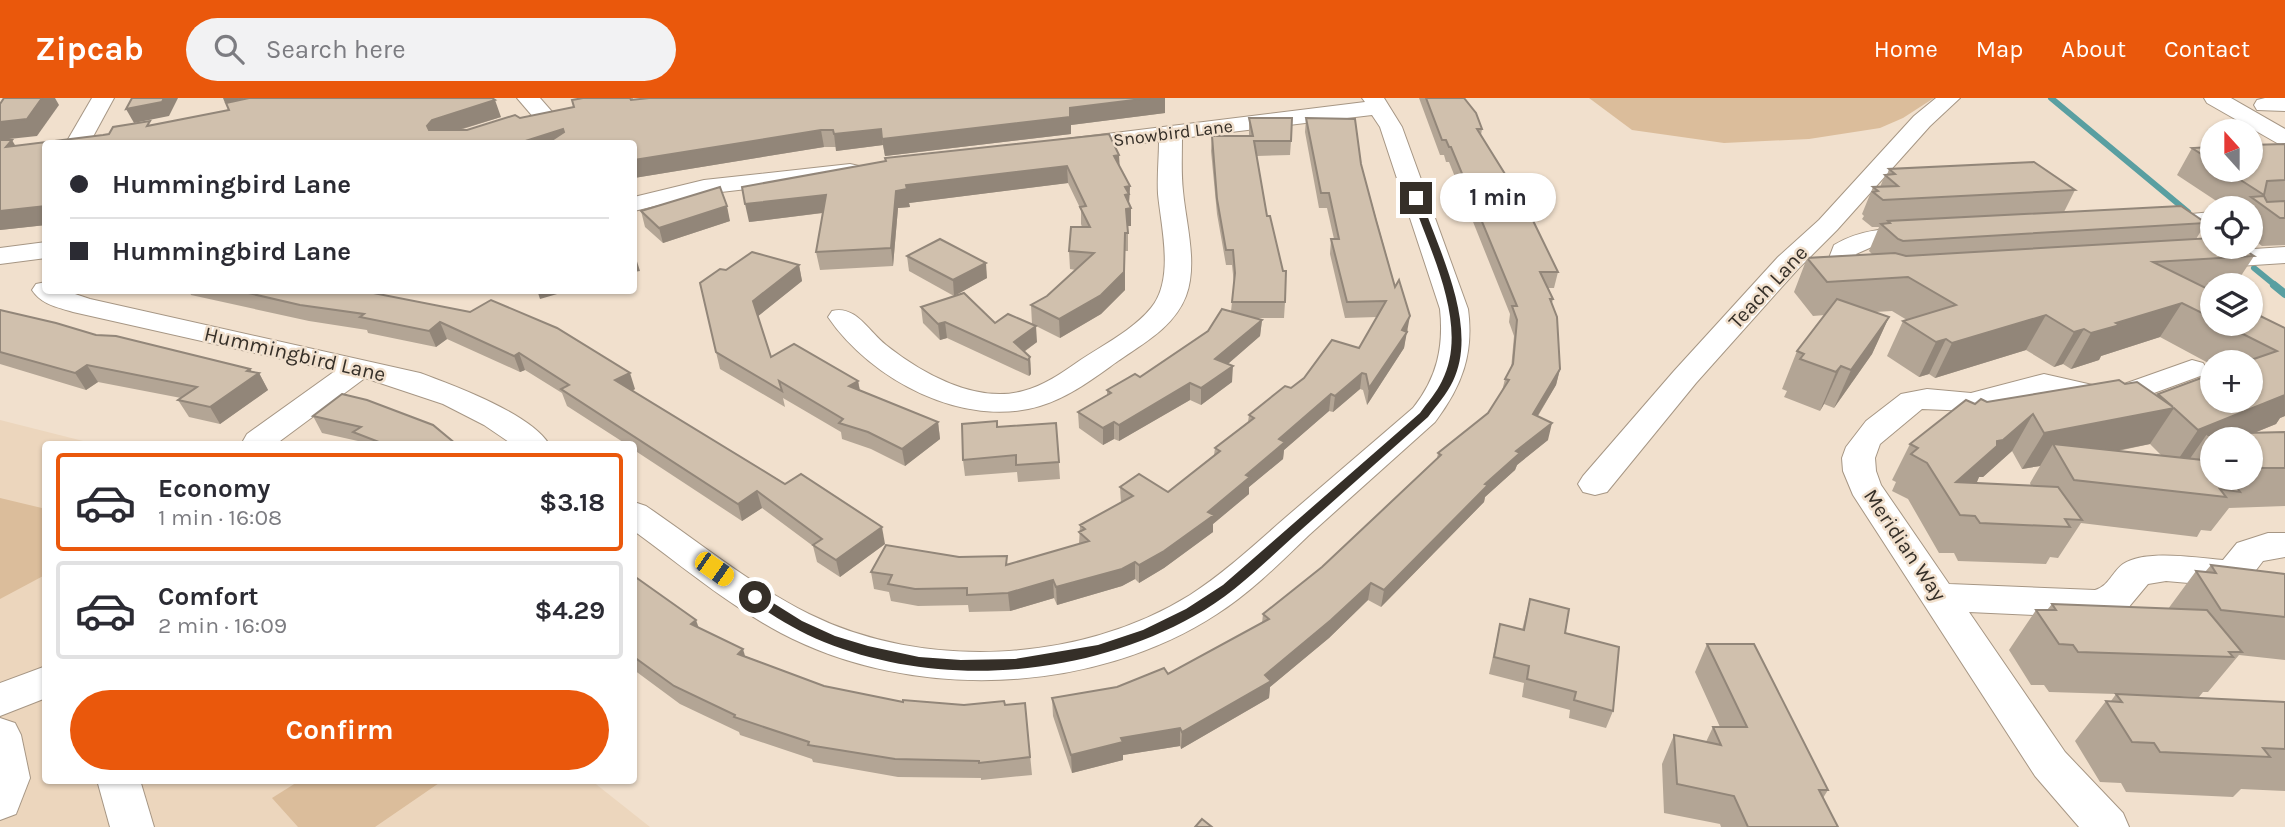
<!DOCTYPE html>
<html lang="en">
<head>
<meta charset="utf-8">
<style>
  :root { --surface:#fff; --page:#f2f2f3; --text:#2b2b33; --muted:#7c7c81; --line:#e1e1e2; --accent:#ea580c }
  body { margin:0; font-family:Karla,sans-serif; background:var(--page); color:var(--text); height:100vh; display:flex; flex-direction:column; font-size:26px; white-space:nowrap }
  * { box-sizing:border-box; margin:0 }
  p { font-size:23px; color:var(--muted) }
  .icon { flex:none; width:38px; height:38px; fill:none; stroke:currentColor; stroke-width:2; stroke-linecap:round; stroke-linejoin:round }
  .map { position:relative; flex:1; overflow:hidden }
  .sheet { position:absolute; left:42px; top:343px; width:595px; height:343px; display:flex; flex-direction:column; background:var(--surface); border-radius:7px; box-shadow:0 2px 5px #0004 }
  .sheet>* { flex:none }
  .guide { position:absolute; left:42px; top:42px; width:595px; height:154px; border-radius:7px; box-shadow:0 2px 5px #0004; display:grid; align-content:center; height:154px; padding:0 28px; background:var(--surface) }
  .needle { width:46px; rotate:339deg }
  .controls { position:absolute; left:2200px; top:21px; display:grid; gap:14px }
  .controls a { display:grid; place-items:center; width:63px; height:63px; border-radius:50%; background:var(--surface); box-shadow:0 2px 5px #0004; font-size:35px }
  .end { position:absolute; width:32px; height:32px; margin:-16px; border:9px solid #352f28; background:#fff; box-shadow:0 0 0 4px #fff }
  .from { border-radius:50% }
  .bubble { position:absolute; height:49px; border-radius:24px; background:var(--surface); box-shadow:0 2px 5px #0004; font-size:23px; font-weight:700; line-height:49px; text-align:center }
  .car { position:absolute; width:21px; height:42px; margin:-21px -10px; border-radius:9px; box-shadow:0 0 5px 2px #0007; background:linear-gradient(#f5c518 24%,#345 0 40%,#f5c518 0 76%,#345 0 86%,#f5c518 0) }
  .guide b { display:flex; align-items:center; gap:24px; height:66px; font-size:26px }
  .guide b+b { border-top:2px solid var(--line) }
  .guide i { width:18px; height:18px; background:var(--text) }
  ul { padding:12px 0 0; list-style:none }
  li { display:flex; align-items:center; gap:21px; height:98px; margin:0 14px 10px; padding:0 14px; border:4px solid var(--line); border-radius:7px }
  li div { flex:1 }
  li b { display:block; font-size:26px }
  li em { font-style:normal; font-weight:700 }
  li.current { border-color:var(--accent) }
  li>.icon { width:63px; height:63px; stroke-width:1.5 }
  .button { display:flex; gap:14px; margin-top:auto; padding:14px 28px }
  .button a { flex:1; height:80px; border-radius:42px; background:var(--accent); color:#fff; font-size:28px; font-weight:700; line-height:80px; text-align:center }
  header { display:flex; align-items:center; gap:42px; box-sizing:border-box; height:98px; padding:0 35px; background:var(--accent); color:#fff }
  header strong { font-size:33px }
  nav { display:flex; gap:38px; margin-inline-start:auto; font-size:24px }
  .search { width:490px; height:63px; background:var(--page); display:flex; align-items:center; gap:18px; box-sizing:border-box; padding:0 24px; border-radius:38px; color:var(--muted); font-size:26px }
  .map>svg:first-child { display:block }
</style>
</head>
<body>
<header>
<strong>Zipcab</strong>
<div class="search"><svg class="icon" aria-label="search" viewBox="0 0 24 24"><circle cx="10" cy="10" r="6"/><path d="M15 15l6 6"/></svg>Search here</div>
<nav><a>Home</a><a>Map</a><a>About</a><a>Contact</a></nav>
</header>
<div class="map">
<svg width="2285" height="729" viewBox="0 0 2285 729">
  <rect width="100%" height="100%" fill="#f1e0cd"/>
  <path fill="#ecd6bd" d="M0 322 95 346H46V682L592 683 650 729H0Z"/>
  <g fill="#dbbd9b">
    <path d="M1589 0H1934L1903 20 1880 30 1809 41 1724 45 1632 32Z"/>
    <path d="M0 400 46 411 45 477 0 501Z"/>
    <path d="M299 683V682L442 683 375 729H298L272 700Z"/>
  </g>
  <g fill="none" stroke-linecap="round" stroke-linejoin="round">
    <g stroke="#599fa1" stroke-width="6">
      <path d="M2051 0 2188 114"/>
      <path d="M2209 132 2212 134"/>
      <path d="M2254 170 2276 188"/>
    </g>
    <path stroke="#599fa1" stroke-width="8" d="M2274 187 2285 196"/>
    <defs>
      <g id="minor">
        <path d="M92 0H114L89 46H69L67 43Z"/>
        <path d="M517 0H540L554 16 551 21H535Z"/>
        <path d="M1362 0H1384L1402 29 1468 211C1474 256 1462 288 1435 324 1393 362 1351 399 1309 437 1280 465 1251 494 1217 516 1093 597 912 604 781 535 728 507 682 468 634 433V404L646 408C699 444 751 487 809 516 924 573 1081 565 1190 497 1224 475 1254 447 1285 420 1327 384 1370 347 1413 310 1437 280 1444 249 1440 211L1380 29 1372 17 1182 40C1182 57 1181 75 1183 93 1186 126 1198 166 1186 198 1174 229 1144 245 1118 263 1094 280 1070 299 1040 308 964 331 871 282 828 219L832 213C856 207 868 233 886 247 921 275 976 306 1023 293 1043 288 1062 275 1079 263 1103 247 1133 232 1151 210 1175 181 1161 129 1158 96 1157 78 1159 60 1159 43L1066 54 1058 52 1054 47 1058 42 1365 4Z"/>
        <path d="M1936 0H1960L1930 28 1837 132 1798 171 1696 285 1607 394 1595 397 1583 394 1578 386 1583 378 1674 273 1778 159 1819 122 1914 18Z"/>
        <path d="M2204 0H2231L2285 31V47L2277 45 2207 5Z"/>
        <path d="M2265 0H2285V13L2257 12 2254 7 2257 2Z"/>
        <path d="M850 66 859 68 862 73 859 78 704 96 634 113V99L704 82Z"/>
        <path d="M2212 114V130L2159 133 2150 130 2146 125 2150 120Z"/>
        <path d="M1920 129 1929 131 1933 137 1929 143 1874 148 1856 156C1866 169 1886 167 1895 179L1891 185C1868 190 1842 179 1829 160L1834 147C1860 131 1890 130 1920 129Z"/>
        <path d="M46 144V160L0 166V150Z"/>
        <path d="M2285 149V165L2207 170 2197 168 2194 162 2197 156 2207 154Z"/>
        <path d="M46 184V192H63L90 201 420 275C455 288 529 315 549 346H512L484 327 443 306 365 280 276 346H245L243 343 247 336 335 273 73 214C57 209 42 207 32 192L36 186Z"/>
        <path d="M2192 262 2203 265 2207 271 2203 277 2113 310 2044 294 1971 313 1922 311 1880 346 1875 360 1876 373 1881 387 1949 486 2095 492C2109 488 2112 474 2123 466 2146 451 2197 460 2223 462L2237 445 2268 435H2285V459L2263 463 2250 480 2223 488 2166 483 2148 486 2128 510 2095 520 1969 514 2065 654 2123 715 2129 729H2079L2035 678 1853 397 1843 373 1842 360 1846 349 1866 323 1901 296 1927 291 1971 295 2044 276 2110 291Z"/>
        <path d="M46 568V600L0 618V585Z"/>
        <path d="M0 620 15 625 21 637 30 680 16 716 0 722Z"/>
        <path d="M97 682H140L154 729H110Z"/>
      </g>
    </defs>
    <use href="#minor" stroke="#a69684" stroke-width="2"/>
    <use href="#minor" fill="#fff" fill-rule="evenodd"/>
  </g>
  <g fill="#b3a595" fill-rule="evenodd">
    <path d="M583 0H633V2L649 0H1165V15L1071 27V36L885 58 883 47 836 53V49H824L634 80V46H46V127L0 132V42L15 48 103 37 152 27 501 19 460 32H467L574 9Z"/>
    <path d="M1419 0H1464L1482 31 1481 37 1515 100 1558 174 1554 190H1547L1553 201 1552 205 1560 271 1556 287 1538 318 1548 342 1517 367 1515 372 1485 399 1484 404 1381 509 1368 502 1329 540 1270 589 1269 600 1181 651 1180 648 1123 657V662L1072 675 1053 618 1052 600 1117 589 1168 576 1262 525 1263 516 1322 469 1437 360 1438 355 1488 315 1502 293 1505 281 1511 271 1514 238 1509 224 1510 216 1449 64H1446L1444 57H1440Z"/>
    <path d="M1249 20 1291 43 1290 57 1257 58 1267 118 1285 204 1284 220H1255L1262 222 1260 238 1228 266 1232 284 1201 307 1190 302 1119 343 1114 341 1103 347 1079 330 1078 314 1107 297V292L1140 279 1208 233 1231 213 1234 186 1232 167H1226L1217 116 1211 53 1212 38H1249Z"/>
    <path d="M1306 20 1361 66 1408 234 1406 236 1404 250 1367 307 1363 292 1360 291 1333 314 1329 313 1284 352 1283 361 1249 389V396L1213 426V434L1164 470 1139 485 1135 481 1122 488 1057 507 1054 500 1010 513 969 514 968 507 918 508 891 503 889 494 874 491 871 474 959 459 1007 458V467L1079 446 1080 427 1121 405 1120 389 1168 394 1214 357 1215 350 1248 324 1249 317 1291 290 1359 250 1377 219 1345 220 1330 156 1331 141H1334L1327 110H1319L1305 34Z"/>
    <path d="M2285 46V147L2262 148 2250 139V110H2227L2177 77 2192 50 2212 49V72H2250Z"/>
    <path d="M886 63 1119 68 1130 88 1129 105 1131 128H1128V153H1125V192L1101 216 1060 240 1032 226 1031 207 1047 198 1076 172 1070 171 1069 153 1082 129 1081 126V112L1068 85 909 105 910 109 898 110 893 168 820 172 816 154 823 115 749 124Z"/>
    <path d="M1889 71 2075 92 2064 114 2206 125 2196 141 2254 158 2235 187H2212V226H2250L2285 230V318L2280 320 2276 326 2254 335 2285 334V408L2229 410 2211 433 2201 432 2197 439 2081 425 2058 460 2050 459 2046 466 1958 463 1954 455H1939L1908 401 1892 393 1896 384 1892 382 1910 346 1975 306 2125 286 2157 298 2158 296 2250 264H2212V267L2160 239 2101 258 2099 262 2071 271 2063 266 2054 269 2026 252 1935 280 1929 276 1919 279 1887 258 1903 223 1907 222 1892 213 1875 214 1889 219 1872 256 1834 310 1824 306 1820 313 1784 299 1787 293 1782 291 1797 253 1825 217 1813 218 1794 194 1807 160 1872 156 1869 153 1879 129H1872L1862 121 1864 118 1862 116 1873 89H1880L1885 77H1887ZM2212 341H2250V380H2212ZM2150 346 2161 357 2118 353ZM2012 353 2022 371 2040 368 2030 385 2031 388 1976 385 1979 379H1983Z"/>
    <path d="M641 113 730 123 663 145 645 129Z"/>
    <path d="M907 158 987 180 954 198 909 173Z"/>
    <path d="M799 167 802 183 758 218 771 259 858 283 860 292 938 324 940 341 905 368 871 351 842 341 841 334 783 300 785 309 720 271 716 254 726 172Z"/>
    <path d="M189 192H358L635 291 632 293 885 446 840 479 817 464 813 448 762 410 742 423 634 352V346H626L567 308 562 295 525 272 520 274 447 241 436 249 368 235 367 232 309 223 191 197Z"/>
    <path d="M921 209 995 225 1037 244 1024 254 1030 259 1031 276 1029 278 947 240 940 242 923 225Z"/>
    <path d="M0 212 96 237 250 271 252 274 259 275 268 292 220 326 189 319 178 302 181 300 98 284 86 292 0 266Z"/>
    <path d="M313 318 456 346H359L358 343 322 335Z"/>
    <path d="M1056 325 1060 381 1018 384 1017 374 965 378 963 362 997 329Z"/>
    <path d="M2211 467 2285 476V562L2239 557 2208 594H2203L2199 599 2142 597 2285 604V693L2241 691 2233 699 2126 694 2121 685 2100 684 2075 643 2106 603H2111L2116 596 2049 594 2044 587H2031L2009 552 2036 512H2047L2052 506 2168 511 2196 473 2205 474Z"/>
    <path d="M634 478 699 530 745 558 824 588 903 604 964 607H1005L1025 605 1032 677 981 682V680L898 679 813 664 812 661 740 637 739 634 680 606 634 572Z"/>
    <path d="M1530 501 1565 535 1613 613 1606 630 1569 620 1570 612 1522 599 1524 585 1489 576 1500 526 1522 532Z"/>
    <path d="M1707 546 1828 692 1823 700 1838 729H1721L1720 726 1664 715 1662 666 1674 637 1706 644 1713 629H1720L1695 574Z"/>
  </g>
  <g fill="#928679">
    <path d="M42 0H55L59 7 37 38 0 42V24Z"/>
    <path d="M164 0H178L169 18 134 25 126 11Z"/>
    <path d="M223 0H247L225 5Z"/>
    <path d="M1150 0H1165V15L1071 27V36L885 58 882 41 1070 10Z"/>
    <path d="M495 2 501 19 438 38 434 45 427 28 432 22Z"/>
    <path d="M563 31 567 46H516Z"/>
    <path d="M881 31 883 47 836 53 834 36Z"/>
    <path d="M821 32 824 49 634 80V62Z"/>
    <path d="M12 42 22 59 6 49Z"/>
    <path d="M1119 57 1120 74 1114 58Z"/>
    <path d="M1067 68 1068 85 909 105 910 109 898 110 893 168 891 150 896 93 906 87Z"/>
    <path d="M1130 88 1129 105 1131 110V128H1126L1125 97V89Z"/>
    <path d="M826 97 829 114 749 124 745 106Z"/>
    <path d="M46 108V127L0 132V113Z"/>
    <path d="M727 108 730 123 663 145 659 130Z"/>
    <path d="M1125 135V192L1101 216 1060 240 1059 221Z"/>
    <path d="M635 157 640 173 634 174V158Z"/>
    <path d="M986 165 987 180 954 198 953 182Z"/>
    <path d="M799 167 802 183 757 219 753 203Z"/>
    <path d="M537 192H571L540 201Z"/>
    <path d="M2182 205 2160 239 2101 258 2099 262 2071 271 2091 235 2116 225Z"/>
    <path d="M2046 217 2026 252 1935 280 1952 245Z"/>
    <path d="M1410 218 1404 250 1367 307 1369 290Z"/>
    <path d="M1889 219 1872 256 1834 310 1851 272Z"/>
    <path d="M1262 222 1260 238 1215 277V261Z"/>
    <path d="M440 224 447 241 436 249 429 233Z"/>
    <path d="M945 224 947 240 940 242 938 226Z"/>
    <path d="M1036 228 1037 244 1019 257 1014 244Z"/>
    <path d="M2084 231 2063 266 2054 269 2074 234Z"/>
    <path d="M1946 241 1929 276 1919 279 1936 244Z"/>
    <path d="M519 255 525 272 520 274 514 258Z"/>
    <path d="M1030 259 1031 276 1029 278 1028 262Z"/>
    <path d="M87 267 98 284 86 292 75 275Z"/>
    <path d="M1233 268 1232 284 1201 307V290Z"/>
    <path d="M1841 268 1824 306 1820 313 1836 274Z"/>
    <path d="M250 271 255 278 259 275 268 292 220 326 210 309Z"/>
    <path d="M1560 271 1556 287 1529 332 1533 316Z"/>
    <path d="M630 275 635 291 620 299 615 282Z"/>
    <path d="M1362 275 1360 291 1333 314 1335 298Z"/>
    <path d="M858 283 861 300 849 288Z"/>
    <path d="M1190 285V302L1119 343V327Z"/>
    <path d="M1331 296 1329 313 1284 352 1283 361 1249 389V396L1213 426V434L1164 470 1139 485V467L1208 414 1246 377 1279 341Z"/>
    <path d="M2285 297V318L2280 320 2276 326 2239 341 2207 336 2189 362 2173 369 2198 332Z"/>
    <path d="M2174 310 2150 346 2064 363 2053 346 2040 368 2022 371 2044 335Z"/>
    <path d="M2033 316 2012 353 1983 379H1979L1977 384 1953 406 1956 384 1997 343Z"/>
    <path d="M938 324 940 341 905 368 902 351Z"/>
    <path d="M1114 324V341L1103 347V330Z"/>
    <path d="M1552 325 1548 342 1517 367 1515 372 1485 399 1484 404 1381 509 1384 492 1516 353Z"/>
    <path d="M757 393 762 410 742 423 738 406Z"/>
    <path d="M882 429 885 446 840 479 836 462Z"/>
    <path d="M1135 464V481L1122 488 1057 507 1056 489Z"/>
    <path d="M1053 482 1054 500 1010 513 1008 495Z"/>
    <path d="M1371 485 1368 502 1329 540 1270 589 1269 600 1181 651 1182 634 1265 577Z"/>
    <path d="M696 522 702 539 691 526Z"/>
    <path d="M743 551 748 568 738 556Z"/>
    <path d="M1180 630V648L1123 657V662L1072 675 1071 657 1121 640Z"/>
  </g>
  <g fill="#d0c0ad" stroke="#928679" stroke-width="2">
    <path d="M4 0H42L27 21 0 24V6Z"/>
    <path d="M132 0H164L162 4 126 11Z"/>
    <path d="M249 0H492L495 2 432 22 427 28 429 32H467L515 17 520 20 574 9 572 2 583 0H630L631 2 649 0H1150L1070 10V19L882 41 881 31 834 36 833 32H821L634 62V46H546L564 34 563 31 516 46H46V108L0 113V42H12L6 49 103 37 109 36 113 29 150 23 147 28 229 12 226 5Z"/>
    <path d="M1426 0H1464L1476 15 1482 31H1477L1505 76 1515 100H1522L1558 174H1540L1553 201H1550L1557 219 1560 271 1533 316 1552 325 1516 353 1520 355 1485 386 1488 387 1384 492 1371 485 1331 522 1265 577 1271 583 1182 634 1180 630 1121 640 1123 644 1071 657 1052 600 1117 589 1164 570 1168 576 1269 521 1263 516 1322 469 1441 357 1438 355 1488 315 1509 282 1505 281 1513 266 1517 222 1512 208H1517L1451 49H1449L1446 42H1442Z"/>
    <path d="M1249 20H1292L1291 43H1254L1267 118H1270L1283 173H1286L1285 204H1232L1235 175 1233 152H1226L1217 101 1212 38H1253Z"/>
    <path d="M1306 20 1355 21 1361 66 1376 122 1395 189 1399 182 1410 218 1402 232 1407 234 1369 290 1366 276 1362 275 1335 298 1331 296 1279 341 1285 344 1246 377 1250 379 1208 414 1214 417 1164 453 1139 467 1135 464 1122 471 1056 489 1053 482 1008 495 967 497V490L915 491 888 486 892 477 871 474 886 447 959 459 1007 458 1006 467 1089 443 1079 434 1085 431 1080 427 1133 398 1120 389 1139 376 1168 394 1220 353 1215 350 1254 320 1249 317 1285 288 1291 290 1304 280 1332 242 1359 250 1386 203 1347 204 1331 141H1339L1329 95H1321Z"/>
    <path d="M1109 36 1119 57 1114 58 1130 88 1125 89 1129 96 1125 97 1131 110 1126 111 1128 135H1125L1124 174 1101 197 1059 221 1031 207 1047 198 1094 155 1069 153 1071 129H1090L1080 109 1086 108 1067 68 906 87 907 91 896 93 891 150 816 154 826 97 745 106 742 89 886 63 885 60Z"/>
    <path d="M2285 46V82L2267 83 2264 97 2225 72H2250V47Z"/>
    <path d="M2212 49V63L2192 50Z"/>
    <path d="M2034 64 2075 92 1883 102 1873 94 1878 93 1873 89 1898 88 1885 77 1895 76 1889 71Z"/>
    <path d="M720 89 727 108 659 130 641 113Z"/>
    <path d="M2264 98 2267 104 2285 103V120H2280L2251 99Z"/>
    <path d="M2181 108 2206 125 1903 143 1898 141 1881 126 1890 125 1888 123Z"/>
    <path d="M2212 140V149H2240L2254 158 2153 164 2212 193V220L2182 205 2116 225 2120 227 2091 235 2084 231 2074 234 2046 217 1952 245 1946 241 1936 244 1903 223 1956 207 1908 179 1827 184 1807 160 1895 155 1906 158Z"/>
    <path d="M940 141 986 165 953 182 907 158Z"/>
    <path d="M752 154 799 167 753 203 771 259 794 246 858 283 849 288 938 324 902 351 868 334 839 325 843 321 779 283 782 293 716 254 700 185 720 171 726 172Z"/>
    <path d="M235 192H358L470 214 491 202 557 230 630 275 615 282 785 386 801 376 882 429 836 462 813 447 822 441 757 393 738 406 561 291 569 287 519 255 514 258 440 224 429 233 360 219 364 216 300 207Z"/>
    <path d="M964 195 995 225 1008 216 1036 228 1014 244 1030 259 1028 262 945 224 938 226 921 209Z"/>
    <path d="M1837 201 1889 219 1851 272 1841 268 1836 274 1800 261 1804 256 1797 253Z"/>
    <path d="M1222 211 1262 222 1215 261 1233 268 1201 290 1190 285 1119 327 1114 324 1103 330 1078 314 1111 295 1107 292 1135 276 1140 279 1208 233Z"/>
    <path d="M0 212 56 225 96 237 116 238 250 271 247 273 259 275 210 309 178 302 197 289 87 267 75 275 0 254Z"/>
    <path d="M2250 213 2285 230V297L2198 332 2174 310 2044 335 2033 316 2003 342 1997 343V348L1956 384 2058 389 2082 422 2065 421 2070 429 1980 425 1975 418 1960 417 1927 365 1911 356 1918 350 1910 346 1966 302 1975 306 1981 301 1987 304 2119 282 2125 286 2137 284 2173 309 2158 296 2212 276V303H2250V264H2245L2277 253 2223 226H2250Z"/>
    <path d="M342 296 367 302 433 327 456 346H384L353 334 361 329 313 318Z"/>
    <path d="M997 323V329L1056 325 1059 364 1016 367V357L963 362 962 326Z"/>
    <path d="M2285 334V370H2250V341H2213L2207 336Z"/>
    <path d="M2053 346 2212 363V380H2230L2240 394 2220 391 2226 399 2074 382Z"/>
    <path d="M2211 467 2285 476V519L2221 512 2196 473 2216 475Z"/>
    <path d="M634 478 696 522 691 526 743 551 738 556 824 588 903 604V602L964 607 1004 603 1005 607 1025 605 1030 659 979 665V663L895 661 808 647 809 644 734 619 735 617 674 588 634 559Z"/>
    <path d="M1530 501 1569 511 1565 535 1619 549 1613 613 1574 602 1576 594 1527 581 1529 568 1494 559 1500 526 1524 532Z"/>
    <path d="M2052 506 2207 512 2242 554H2229L2233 559 2078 554 2073 547 2059 546 2036 512H2056Z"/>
    <path d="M1707 546H1754L1828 692H1819L1838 729H1748L1734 698 1677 686 1674 637 1721 647 1713 629H1747Z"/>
    <path d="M2116 596 2285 604V651L2263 650 2270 659 2160 654 2154 645 2132 644 2106 603 2122 604Z"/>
    <path d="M1202 721 1212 729H1195Z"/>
  </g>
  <path fill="#352f28" d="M1416 97 1421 100C1439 154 1479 228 1453 283 1447 296 1436 308 1428 319 1383 359 1338 399 1293 439 1262 467 1231 498 1194 518 1085 579 940 591 824 544 797 533 774 518 750 503V496H759L802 523 835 538 868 548 919 559 961 562 1015 561 1098 547 1143 532 1186 511 1223 487 1420 315C1427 305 1437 294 1442 283 1470 228 1430 154 1412 100Z"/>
  <g text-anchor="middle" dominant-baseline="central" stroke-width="5" stroke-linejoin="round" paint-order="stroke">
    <g font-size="18" fill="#352f28" stroke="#f1e0cd">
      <text transform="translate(1173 35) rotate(-7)">Snowbird Lane</text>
    </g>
    <g font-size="21" fill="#352f28" stroke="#f1e0cd">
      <text transform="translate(1768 189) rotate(-47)">Teach Lane</text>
      <text transform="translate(295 256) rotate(13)">Hummingbird Lane</text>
      <text transform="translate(1905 447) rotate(56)">Meridian Way</text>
    </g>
  </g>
</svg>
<div class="controls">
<a><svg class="needle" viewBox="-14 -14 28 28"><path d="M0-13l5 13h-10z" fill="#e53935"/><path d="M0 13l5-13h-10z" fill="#7c7c81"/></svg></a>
<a><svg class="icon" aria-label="locate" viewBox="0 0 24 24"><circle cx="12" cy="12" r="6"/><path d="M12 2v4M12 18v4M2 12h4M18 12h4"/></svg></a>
<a><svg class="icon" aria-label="layers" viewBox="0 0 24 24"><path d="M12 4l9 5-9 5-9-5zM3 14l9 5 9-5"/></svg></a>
<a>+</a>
<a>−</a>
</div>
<i class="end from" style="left:755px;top:499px"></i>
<i class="end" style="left:1416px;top:100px"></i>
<div class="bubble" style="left:1440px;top:75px;width:116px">1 min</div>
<i class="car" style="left:714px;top:471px;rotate:125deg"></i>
<div class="guide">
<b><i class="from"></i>Hummingbird Lane</b>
<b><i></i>Hummingbird Lane</b>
</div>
<section class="sheet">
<ul>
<li class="current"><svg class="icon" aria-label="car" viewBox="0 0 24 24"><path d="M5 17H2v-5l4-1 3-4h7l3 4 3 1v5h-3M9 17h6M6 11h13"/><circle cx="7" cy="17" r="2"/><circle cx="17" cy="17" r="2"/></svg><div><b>Economy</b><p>1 min · 16:08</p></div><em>$3.18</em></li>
<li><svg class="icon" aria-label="car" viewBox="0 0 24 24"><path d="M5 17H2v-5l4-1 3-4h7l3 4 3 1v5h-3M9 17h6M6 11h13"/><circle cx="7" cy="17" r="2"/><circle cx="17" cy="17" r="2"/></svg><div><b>Comfort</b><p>2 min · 16:09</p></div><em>$4.29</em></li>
</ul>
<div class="button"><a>Confirm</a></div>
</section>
</div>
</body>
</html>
